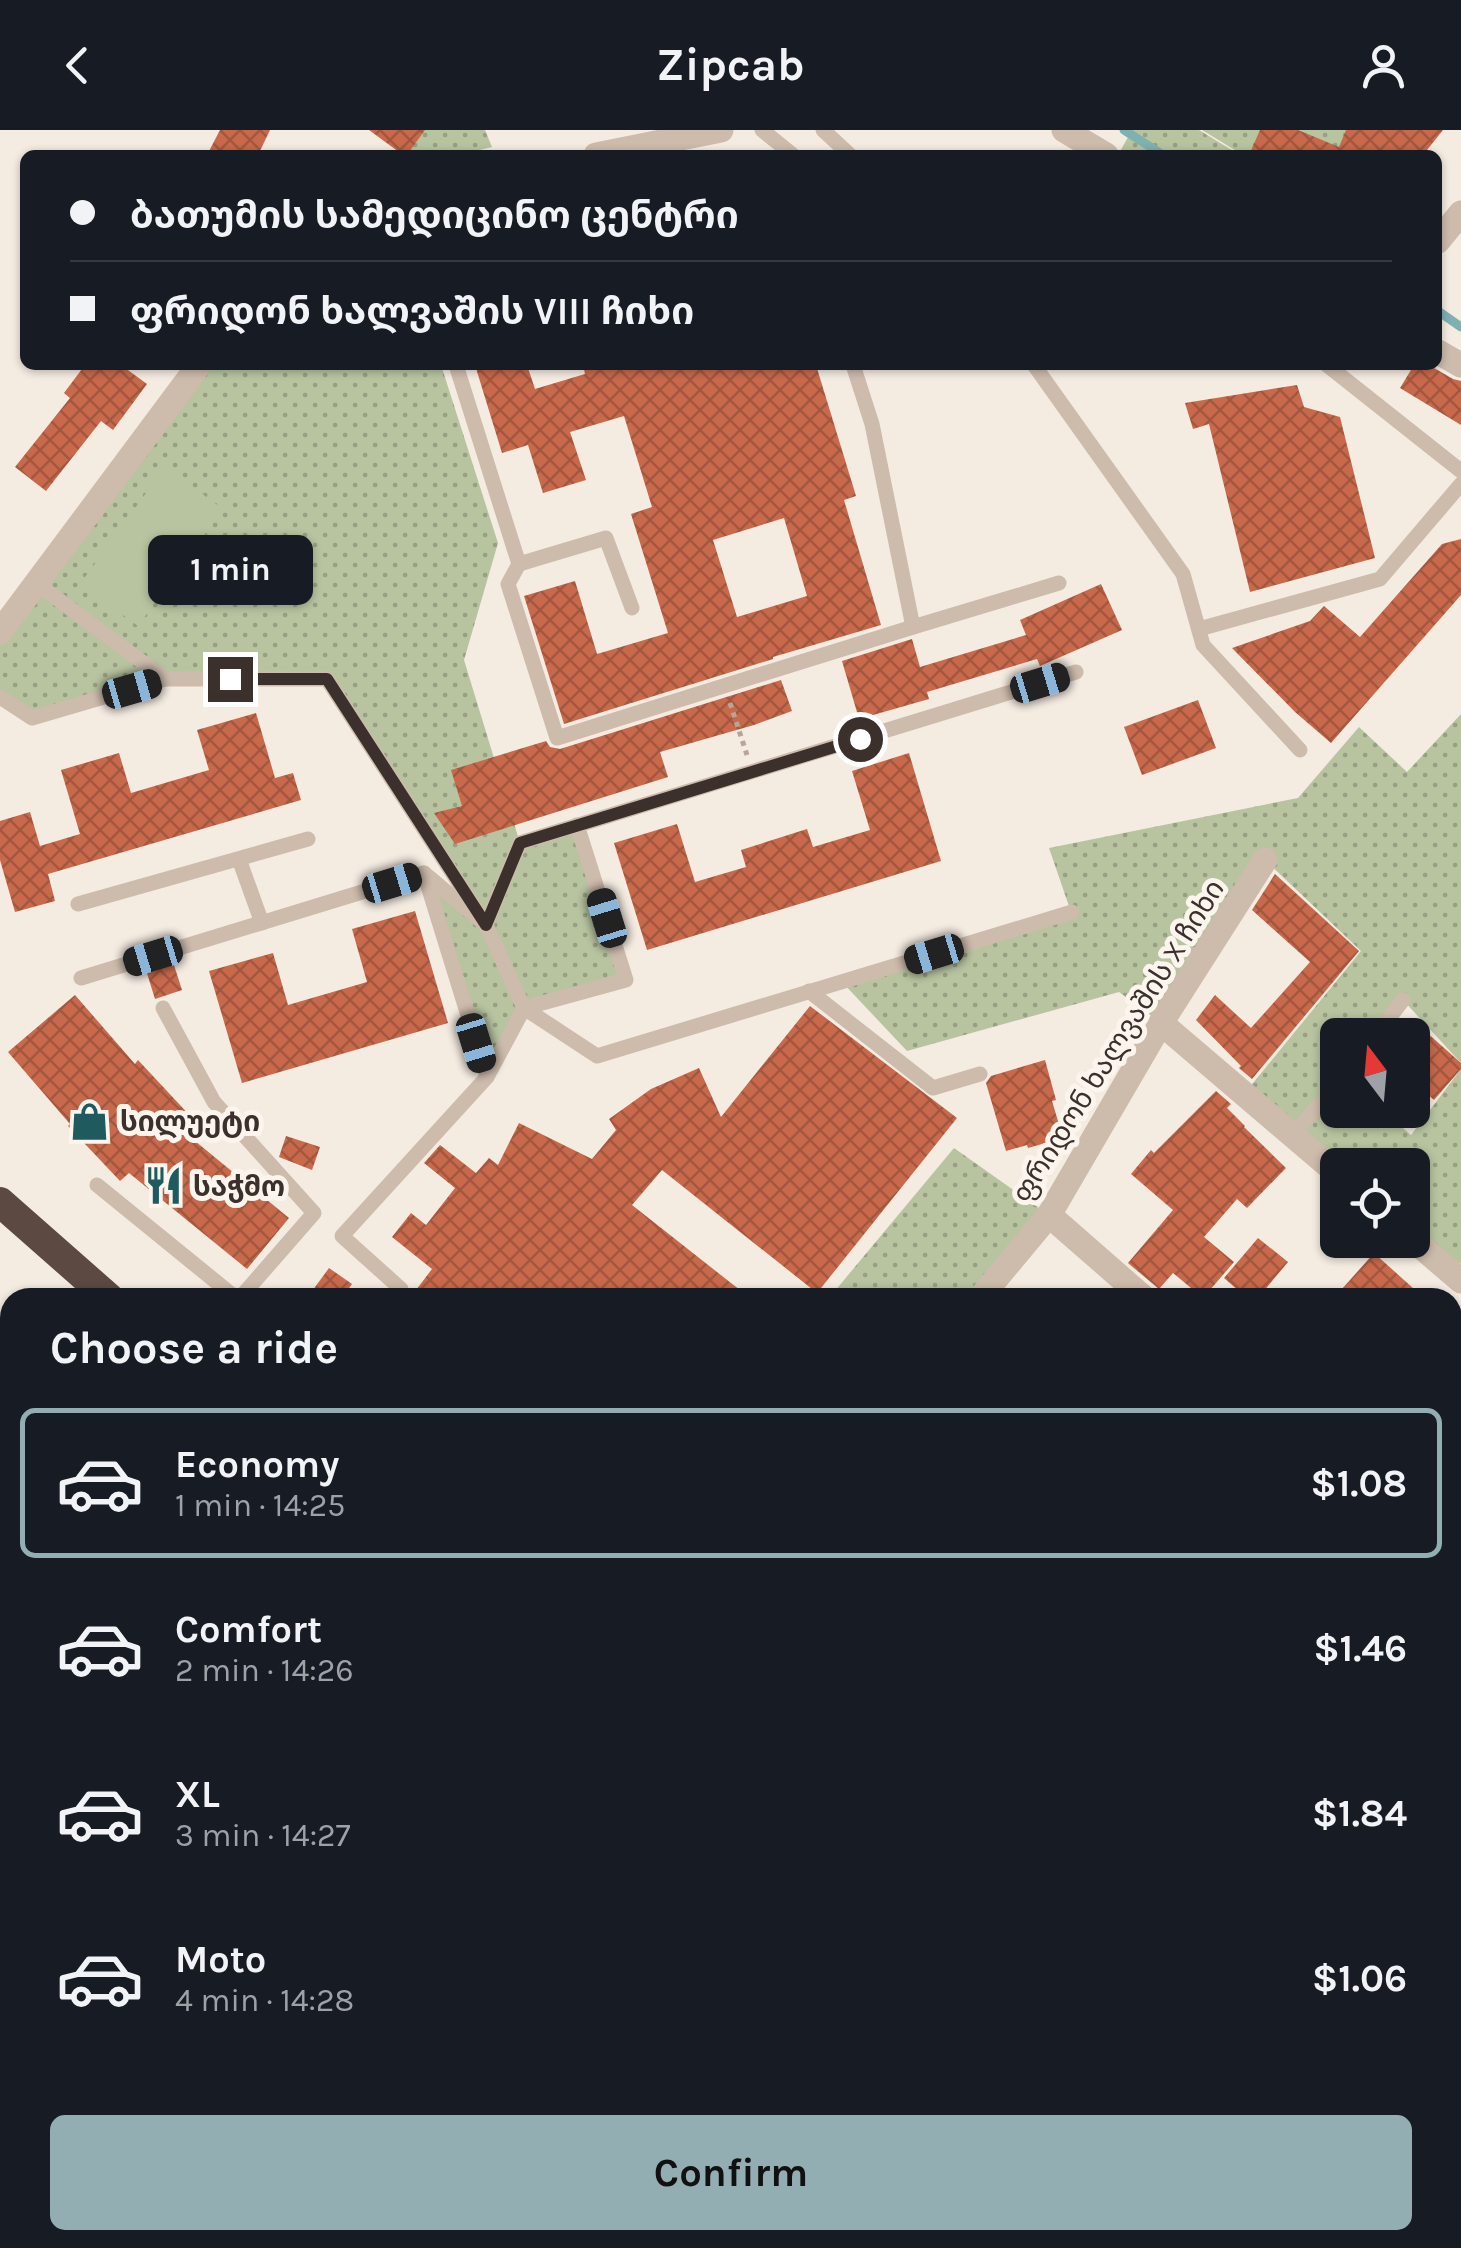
<!DOCTYPE html>
<html lang="en">
<head>
<meta charset="utf-8">
<style>
  :root { --surface:#171b24; --page:#20242c; --text:#f1f3f6; --muted:#9ea1a6; --line:#363941; --accent:#92aeb2 }
  body { margin:0; font-family:Karla,"Noto Sans Georgian",sans-serif; background:var(--page); color:var(--text); height:100vh; display:flex; flex-direction:column; font-size:38px; white-space:nowrap }
  * { box-sizing:border-box; margin:0 }
  p { font-size:32px; color:var(--muted) }
  .icon { flex:none; width:55px; height:55px; fill:none; stroke:currentColor; stroke-width:2; stroke-linecap:round; stroke-linejoin:round }
  .map { position:relative; flex:1; overflow:hidden }
  .panel { position:absolute; left:0px; top:1158px; width:1462px; height:962px; display:flex; flex-direction:column; background:var(--surface); border-radius:30px 30px 0 0; box-shadow:0 2px 8px #0004 }
  .panel>* { flex:none }
  .banner { position:absolute; left:20px; top:20px; width:1422px; height:220px; border-radius:15px; box-shadow:0 2px 8px #0004; display:grid; align-content:center; height:220px; padding:0 50px; background:var(--surface) }
  .needle { width:65px; rotate:344deg }
  .buttons { position:absolute; left:1320px; top:888px; display:grid; gap:20px }
  .buttons a { display:grid; place-items:center; width:110px; height:110px; border-radius:15px; background:var(--surface); box-shadow:0 2px 8px #0004; font-size:50px }
  .end { position:absolute; width:45px; height:45px; margin:-22px; border:12px solid #3b302b; background:#fff; box-shadow:0 0 0 5px #fff }
  .from { border-radius:50% }
  .bubble { position:absolute; height:70px; border-radius:15px; background:var(--surface); box-shadow:0 2px 8px #0004; font-size:32px; font-weight:700; line-height:70px; text-align:center }
  .car { position:absolute; width:30px; height:60px; margin:-30px -15px; border-radius:12px; box-shadow:0 0 8px 2px #0007; background:linear-gradient(#222 24%,#8ab4d8 0 40%,#222 0 76%,#8ab4d8 0 86%,#222 0) }
  .banner b { display:flex; align-items:center; gap:35px; height:95px; font-size:38px }
  .banner b+b { border-top:2px solid var(--line) }
  .banner i { width:25px; height:25px; background:var(--text) }
  ul { padding:0; list-style:none }
  li { display:flex; align-items:center; gap:30px; height:150px; margin:0 20px 15px; padding:0 30px; border:5px solid transparent; border-radius:15px }
  li div { flex:1 }
  li b { display:block; font-size:38px }
  li em { font-style:normal; font-weight:700 }
  li.on { border-color:var(--accent) }
  li>.icon { width:90px; height:90px; stroke-width:1.5 }
  h2 { padding:0 50px; font-size:45px; line-height:120px }
  .cta { display:flex; gap:20px; margin-top:auto; padding:20px 50px }
  .cta a { flex:1; height:115px; border-radius:15px; background:var(--accent); color:#111; font-size:40px; font-weight:700; line-height:115px; text-align:center }
  header { display:flex; justify-content:space-between; align-items:center; height:130px; padding:0 50px; background:var(--surface); font-size:45px; font-weight:700 }
  .map>svg:first-child { display:block }
</style>
</head>
<body>
<header><svg class="icon" aria-label="back" viewBox="0 0 24 24"><path d="M15 5l-7 7 7 7"/></svg>Zipcab<svg class="icon" aria-label="person" viewBox="0 0 24 24"><circle cx="12" cy="8" r="4"/><path d="M4 21q1-7 8-7t8 7"/></svg></header>
<div class="map">
<svg width="1461" height="2118" viewBox="0 0 1461 2118">
  <defs>
    <pattern id="grass-dots" width="8" height="8" patternUnits="userSpaceOnUse" patternTransform="scale(2.5)"><rect width="8" height="8" fill="#b8c4a0"/><path d="M2 2h.1M6 6h.1" fill="none" stroke="#97a083" stroke-width="1.8" stroke-linecap="round"/></pattern>
    <pattern id="building-cross-hatch" width="8" height="8" patternUnits="userSpaceOnUse" patternTransform="scale(2.5)"><rect width="8" height="8" fill="#c8694b"/><path d="M0 0l8 8M0 8l8-8" fill="none" stroke="#a4573f"/></pattern>
  </defs>
  <rect width="100%" height="100%" fill="#f4ebe1"/>
  <g fill="url(#grass-dots)">
    <path d="M402 0H485L492 17 459 25H410Z"/>
    <path d="M1132 0H1199L1240 25H1118Z"/>
    <path d="M1202 0H1363L1349 25H1243Z"/>
    <path d="M199 235H441L498 413 464 530 520 713 577 695 626 850 524 878 487 947 424 743 482 792 327 549H165L32 588 0 567V502Z"/>
    <path d="M1461 584V933L1403 870 1376 905H1338V980H1382L1411 1005 1461 939V1133L1452 1144 1413 1109 1412 1035H1338L1244 964 1361 821 1265 730 1161 893 1119 862 907 921 842 852 1071 782 1049 718 1298 668 1359 597 1407 642Z"/>
    <path d="M954 1018 1049 1085 980 1167 829 1168Z"/>
    <path d="M1452 1288 1461 1294V1464L1453 1455Z"/>
    <path d="M0 1596 10 1597V1696L0 1716Z"/>
    <path d="M10 1904V1955L0 1944V1917Z"/>
    <path d="M195 2110H357L352 2118H203L193 2113Z"/>
    <path d="M375 2110H624L620 2118H394Z"/>
  </g>
  <path fill="#b8c4a0" d="M165 337 223 379 138 496 80 454Z"/>
  <g fill="none" stroke-linecap="round" stroke-linejoin="round">
    <g stroke="#7fb0b2" stroke-width="9">
      <path d="M1124 0 1163 25"/>
      <path d="M1438 181 1461 197"/>
    </g>
  </g>
  <g fill="url(#building-cross-hatch)" fill-rule="evenodd">
    <path d="M220 0H270L258 25H207Z"/>
    <path d="M369 0H425L407 25H403Z"/>
    <path d="M1260 0H1298L1339 17 1346 0H1443L1423 25H1249Z"/>
    <path d="M85 235H121L147 254 113 300 101 291 46 361 15 337 70 268 64 263Z"/>
    <path d="M475 235H527L535 259 585 244 583 235H816L856 366 844 370 881 495 773 527V529L564 594 524 466 575 451 597 524 668 503 631 384 652 377 624 286 570 302 586 350 543 363 528 315 502 323ZM784 388 807 466 737 487 713 410Z"/>
    <path d="M1414 235H1429L1453 249 1461 251V295L1400 258Z"/>
    <path d="M1297 255 1304 277 1340 287 1375 428 1250 462 1209 294 1193 299 1185 273Z"/>
    <path d="M1461 409V465L1331 613 1295 582 1232 518 1310 491 1324 476 1360 507 1442 414Z"/>
    <path d="M1101 454 1122 500 1040 536 1037 529 927 562 929 569 859 589 842 531 912 509 920 537 1026 505 1020 490Z"/>
    <path d="M781 550 792 581 754 595 660 622 668 647 455 714 434 683 462 676 451 640 546 611 550 617 560 619Z"/>
    <path d="M1198 570 1216 618 1142 645 1124 597Z"/>
    <path d="M256 583 275 648 293 643 301 670 48 744 55 771 15 782 0 730V691L30 682 40 716 80 704 61 640 119 623 131 663 209 640 197 600Z"/>
    <path d="M909 623 941 731 647 820 614 713 677 694 695 752 746 737 741 720 807 699 813 717 870 700 852 641Z"/>
    <path d="M1275 744 1359 821 1252 949 1239 938 1241 936 1196 890 1215 865 1251 898 1310 832 1252 780Z"/>
    <path d="M415 781 448 893 242 953 209 841 273 823 288 875 367 852 352 799Z"/>
    <path d="M173 832 182 860 155 869 146 840Z"/>
    <path d="M75 865 135 934 138 930 208 1005 173 993 289 1088 247 1139 129 1043 120 1051 68 996 70 994 8 922Z"/>
    <path d="M810 876 957 988 817 1163 662 1040 632 1075 750 1168H410L432 1139 392 1107 411 1083 426 1095 455 1058 424 1033 440 1015 476 1043 489 1028 498 1035 519 993 592 1029 616 1000 609 989 651 959 699 938 721 987Z"/>
    <path d="M1425 901 1461 933V939L1434 970 1412 951V916Z"/>
    <path d="M1045 930 1056 970 1052 971 1063 1008 1028 1018 1027 1015 1006 1021 986 953 991 946Z"/>
    <path d="M1216 961 1231 974 1227 978 1245 996 1244 997 1286 1038 1247 1078 1237 1069 1204 1107 1234 1132 1203 1168 1173 1143 1159 1159 1128 1133 1173 1080 1131 1044 1151 1020 1154 1023Z"/>
    <path d="M286 1006 320 1017 312 1040 279 1027Z"/>
    <path d="M1258 1108 1288 1132 1258 1168H1247L1224 1148Z"/>
    <path d="M1374 1123 1424 1168H1334Z"/>
    <path d="M329 1138 352 1154 342 1168H307Z"/>
  </g>
  <g fill="none" stroke-linecap="round" stroke-linejoin="round">
    <path stroke="#b9a596" stroke-width="5" stroke-dasharray="5 5" stroke-linecap="butt" d="M730 573 747 625"/>
    <g stroke="#cdbbac" stroke-width="15">
      <path d="M762 0 793 25"/>
      <path d="M823 0 850 25"/>
      <path d="M456 235 519 434"/>
      <path d="M1034 235 1183 444 1203 515 1300 620"/>
      <path d="M1327 235 1461 341"/>
      <path d="M36 453 165 549"/>
      <path d="M632 478 606 408 519 434 508 454 557 608 913 497 872 294 853 235"/>
      <path d="M913 497 1059 453"/>
      <path d="M1199 499 1380 449 1461 354"/>
      <path d="M0 567 32 588 165 549H327L486 795 524 878 487 947 342 1106 401 1159"/>
      <path d="M239 729 262 793"/>
      <path d="M424 743 487 947"/>
      <path d="M78 774 308 709"/>
      <path d="M81 848 424 743 486 795 520 713 1076 542"/>
      <path d="M809 861 933 958 980 944"/>
      <path d="M163 878 214 972 314 1083 240 1168"/>
      <path d="M524 878 597 926 1072 782"/>
      <path d="M524 878 626 850 577 695"/>
      <path d="M1376 905 1403 870"/>
      <path d="M1292 1005 1338 954"/>
      <path d="M97 1055 236 1168"/>
      <path d="M0 1415 10 1402"/>
      <path d="M83 2118 88 2110"/>
    </g>
    <g stroke="#cdbbac" stroke-width="25">
      <path d="M1064 0 1106 25"/>
      <path d="M596 25 721 0"/>
      <path d="M1438 111 1461 83"/>
      <path d="M1438 222 1461 235"/>
      <path d="M0 502 199 235"/>
      <path d="M1161 893 1338 1044"/>
      <path d="M1049 1085 1144 1168"/>
      <path d="M1412 1109 1461 1151"/>
      <path d="M980 1168 1049 1085 1161 893 1265 730"/>
      <path d="M1452 1455 1461 1464"/>
      <path d="M1452 1623 1461 1613"/>
      <path d="M0 1716 10 1696"/>
      <path d="M1452 1874 1461 1882"/>
      <path d="M0 2067 10 2075"/>
      <path d="M53 2110 62 2118"/>
      <path d="M620 2118 624 2110"/>
      <path d="M1128 2118 1136 2110"/>
    </g>
    <g stroke="#5c4a42" stroke-width="30">
      <path d="M0 1072 109 1168"/>
      <path d="M1179 2110 1188 2118"/>
    </g>
  </g>
  <g fill="none" stroke-linecap="round" stroke-linejoin="round">
    <path stroke="#3b302b" stroke-width="12" d="M230 549H327L486 795 520 713 860 609"/>
  </g>
  <defs>
    <symbol id="shop-bare" viewBox="-9 -9 18 18"><path d="M-5-2.5h2.3a2.7 3.5 0 0 1 5.4 0H5L5.5 6h-11ZM-1.5-2.5h3a1.5 2.3 0 0 0-3 0Z" fill="#1f5a5e" stroke="#fbf5ee" stroke-width="2.5" paint-order="stroke"/></symbol>
    <symbol id="restaurant-bare" viewBox="-9 -9 18 18"><path d="M-5-6h1v4h1v-4h1v4h1v-4h1v5L-1.5 .5V6h-2V.5L-5-1ZM5-6V6H3V1.5H1.5Q1.5-4 5-6Z" fill="#1f5a5e" stroke="#fbf5ee" stroke-width="2.5" paint-order="stroke"/></symbol>
  </defs>
  <g fill-rule="evenodd">
    <use href="#shop-bare" x="62" y="964" width="55" height="55"/>
    <use href="#restaurant-bare" x="136" y="1028" width="55" height="55"/>
  </g>
  <g text-anchor="middle" dominant-baseline="central" stroke-width="10" stroke-linejoin="round" paint-order="stroke">
    <g font-size="28" fill="#3b302b" stroke="#fbf5ee">
      <text transform="translate(1118 911) rotate(-58)">ფრიდონ ხალვაშის X ჩიხი</text>
    </g>
    <g font-size="28" font-weight="bold" fill="#3b302b" stroke="#fbf5ee" text-anchor="start">
      <text x="120" y="991">სილუეტი</text>
      <text x="193" y="1056">საჭმო</text>
    </g>
  </g>
</svg>
<div class="buttons">
<a><svg class="needle" viewBox="-14 -14 28 28"><path d="M0-13l5 13h-10z" fill="#e53935"/><path d="M0 13l5-13h-10z" fill="#9ea1a6"/></svg></a>
<a><svg class="icon" aria-label="locate" viewBox="0 0 24 24"><circle cx="12" cy="12" r="6"/><path d="M12 2v4M12 18v4M2 12h4M18 12h4"/></svg></a>
</div>
<i class="end from" style="left:860px;top:609px"></i>
<i class="end" style="left:230px;top:549px"></i>
<div class="bubble" style="left:148px;top:405px;width:165px">1 min</div>
<i class="car" style="left:1040px;top:553px;rotate:73deg"></i>
<i class="car" style="left:132px;top:559px;rotate:74deg"></i>
<i class="car" style="left:392px;top:753px;rotate:73deg"></i>
<i class="car" style="left:607px;top:788px;rotate:343deg"></i>
<i class="car" style="left:934px;top:824px;rotate:253deg"></i>
<i class="car" style="left:153px;top:826px;rotate:253deg"></i>
<i class="car" style="left:476px;top:913px;rotate:163deg"></i>
<div class="banner">
<b><i class="from"></i>ბათუმის სამედიცინო ცენტრი</b>
<b><i></i>ფრიდონ ხალვაშის VIII ჩიხი</b>
</div>
<section class="panel">
<h2>Choose a ride</h2>
<ul>
<li class="on"><svg class="icon" aria-label="car" viewBox="0 0 24 24"><path d="M5 17H2v-5l4-1 3-4h7l3 4 3 1v5h-3M9 17h6M6 11h13"/><circle cx="7" cy="17" r="2"/><circle cx="17" cy="17" r="2"/></svg><div><b>Economy</b><p>1 min · 14:25</p></div><em>$1.08</em></li>
<li><svg class="icon" aria-label="car" viewBox="0 0 24 24"><path d="M5 17H2v-5l4-1 3-4h7l3 4 3 1v5h-3M9 17h6M6 11h13"/><circle cx="7" cy="17" r="2"/><circle cx="17" cy="17" r="2"/></svg><div><b>Comfort</b><p>2 min · 14:26</p></div><em>$1.46</em></li>
<li><svg class="icon" aria-label="car" viewBox="0 0 24 24"><path d="M5 17H2v-5l4-1 3-4h7l3 4 3 1v5h-3M9 17h6M6 11h13"/><circle cx="7" cy="17" r="2"/><circle cx="17" cy="17" r="2"/></svg><div><b>XL</b><p>3 min · 14:27</p></div><em>$1.84</em></li>
<li><svg class="icon" aria-label="car" viewBox="0 0 24 24"><path d="M5 17H2v-5l4-1 3-4h7l3 4 3 1v5h-3M9 17h6M6 11h13"/><circle cx="7" cy="17" r="2"/><circle cx="17" cy="17" r="2"/></svg><div><b>Moto</b><p>4 min · 14:28</p></div><em>$1.06</em></li>
</ul>
<div class="cta"><a>Confirm</a></div>
</section>
</div>
</body>
</html>
